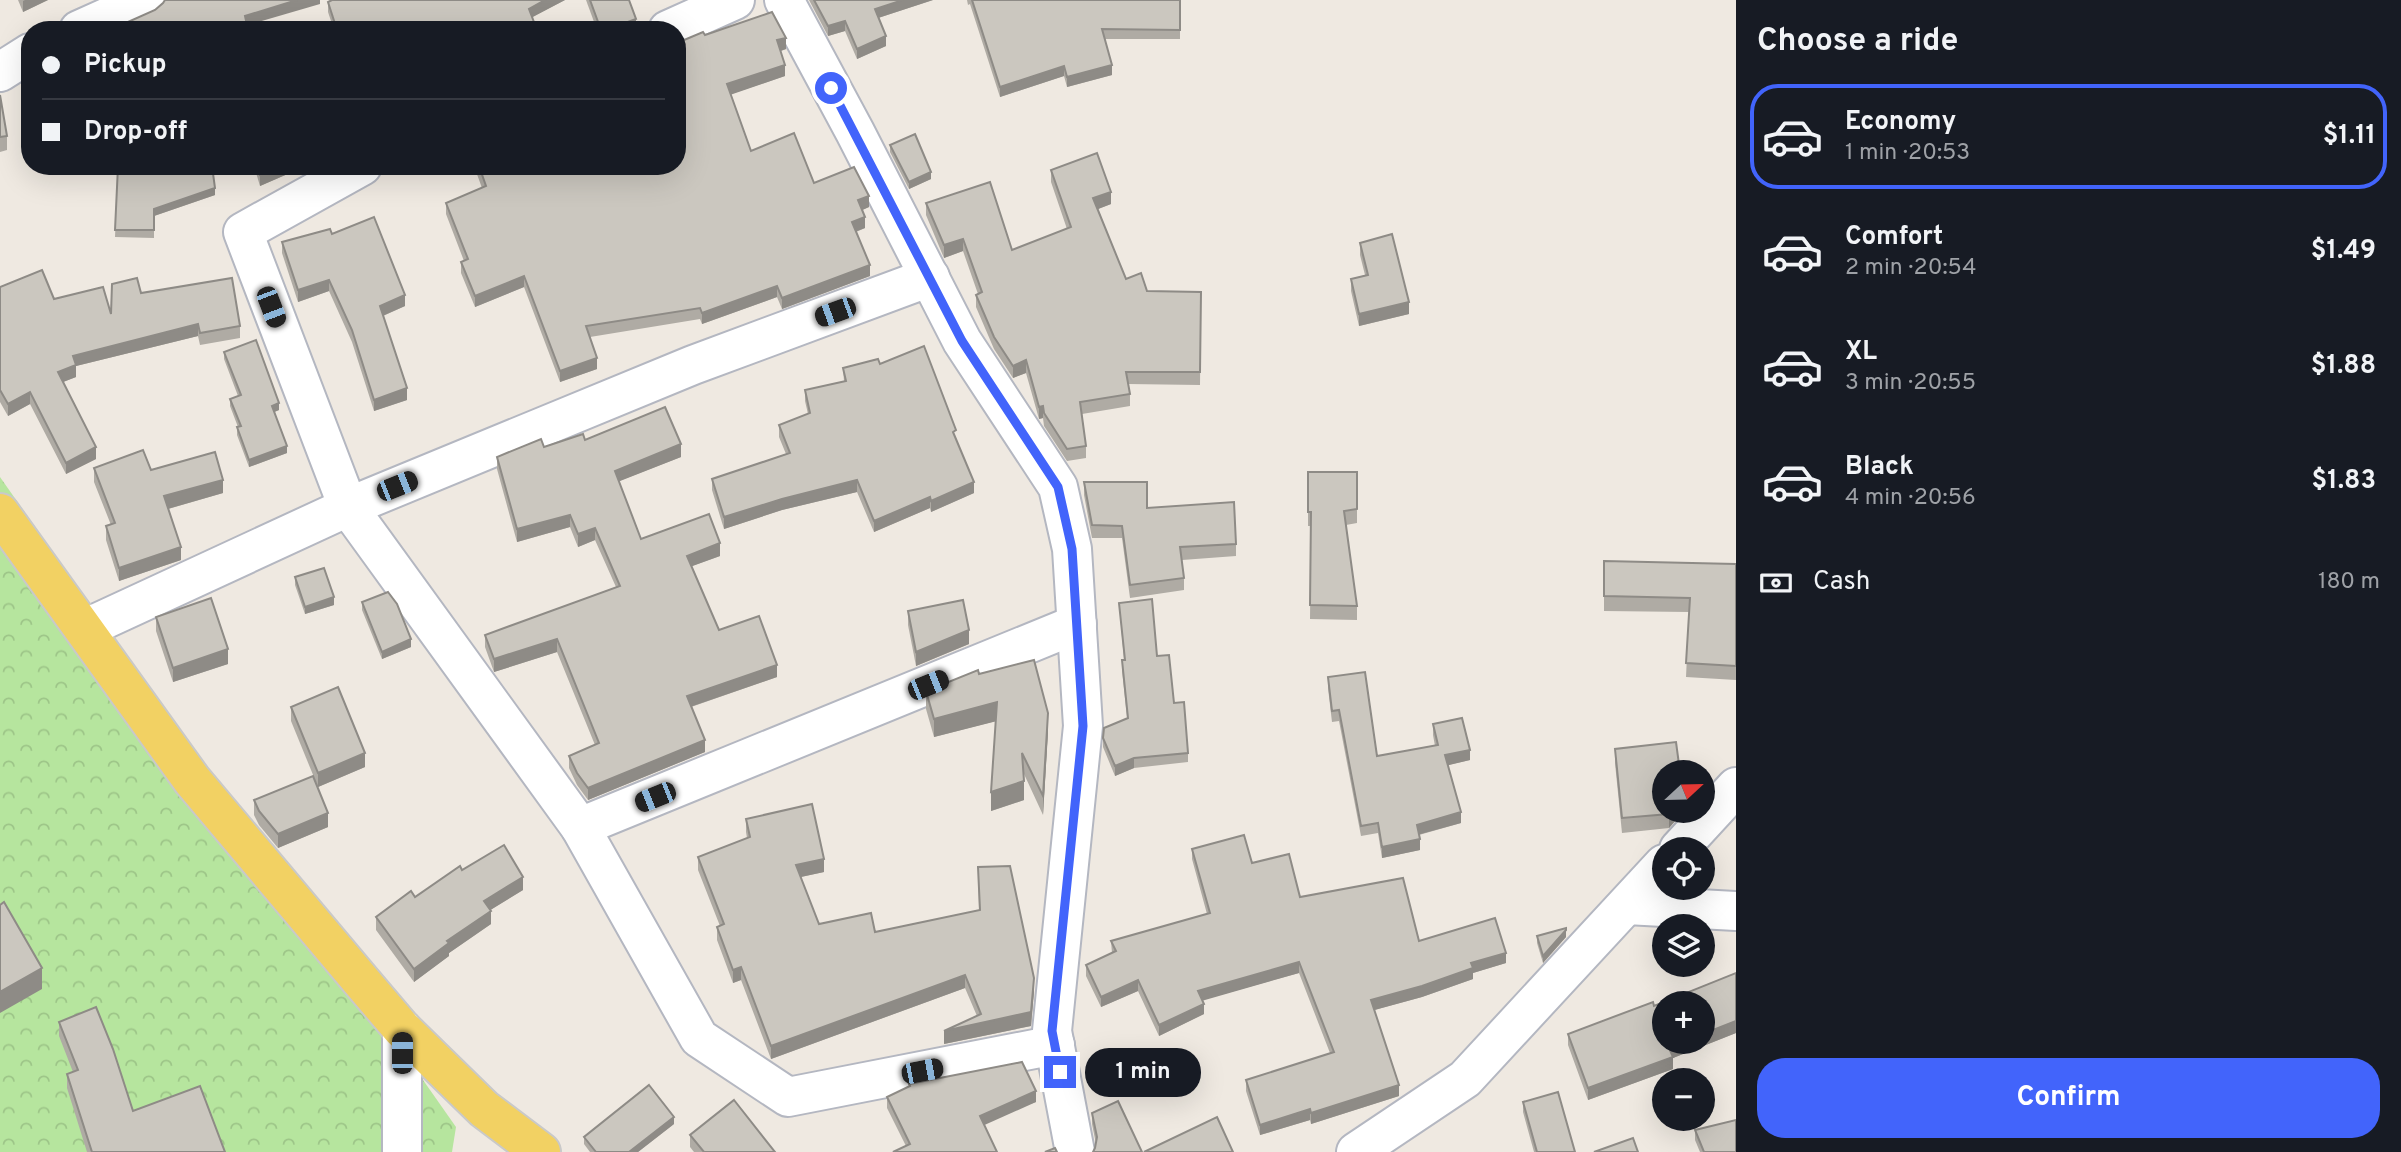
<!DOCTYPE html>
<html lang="en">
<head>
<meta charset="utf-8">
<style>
  :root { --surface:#171b24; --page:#20242c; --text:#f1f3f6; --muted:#9ea1a6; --line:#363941; --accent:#4264fb }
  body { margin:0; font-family:Overpass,sans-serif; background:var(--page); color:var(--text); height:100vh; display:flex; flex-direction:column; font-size:26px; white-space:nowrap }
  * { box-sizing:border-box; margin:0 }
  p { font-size:23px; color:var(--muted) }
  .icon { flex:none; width:38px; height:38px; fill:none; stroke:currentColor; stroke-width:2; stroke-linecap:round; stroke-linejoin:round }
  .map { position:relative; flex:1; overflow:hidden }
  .panel { display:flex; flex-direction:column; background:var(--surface); width:665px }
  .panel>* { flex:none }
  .banner { position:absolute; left:21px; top:21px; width:665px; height:154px; border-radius:28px; box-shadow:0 7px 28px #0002; display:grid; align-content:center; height:154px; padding:0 21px; background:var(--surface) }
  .needle { width:46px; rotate:68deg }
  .controls { position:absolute; left:1652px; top:760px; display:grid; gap:14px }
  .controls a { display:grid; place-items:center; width:63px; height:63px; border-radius:50%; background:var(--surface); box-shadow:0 7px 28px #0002; font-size:35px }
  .end { position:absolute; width:32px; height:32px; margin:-16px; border:9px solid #4264fb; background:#fff; box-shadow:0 0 0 4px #fff }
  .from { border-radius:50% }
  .bubble { position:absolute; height:49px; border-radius:24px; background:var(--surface); box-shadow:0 7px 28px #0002; font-size:23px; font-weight:700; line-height:49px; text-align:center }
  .car { position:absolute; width:21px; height:42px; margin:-21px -10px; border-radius:9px; box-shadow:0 0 5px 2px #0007; background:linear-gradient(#222 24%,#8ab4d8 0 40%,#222 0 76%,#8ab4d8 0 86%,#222 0) }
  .banner b { display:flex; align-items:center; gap:24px; height:66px; font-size:26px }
  .banner b+b { border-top:2px solid var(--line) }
  .banner i { width:18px; height:18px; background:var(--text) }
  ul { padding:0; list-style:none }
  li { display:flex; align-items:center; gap:21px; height:105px; margin:0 14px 10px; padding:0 7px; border:4px solid transparent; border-radius:28px }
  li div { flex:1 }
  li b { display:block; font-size:26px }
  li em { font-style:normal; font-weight:700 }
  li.active { border-color:var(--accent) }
  li>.icon { width:63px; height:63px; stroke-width:1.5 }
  h2 { padding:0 21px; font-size:32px; line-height:84px }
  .pay { display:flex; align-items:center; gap:18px; height:77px; padding:0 21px; font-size:26px }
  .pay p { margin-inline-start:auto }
  .action { display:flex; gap:14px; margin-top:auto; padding:14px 21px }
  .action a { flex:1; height:80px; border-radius:28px; background:var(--accent); color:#fff; font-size:28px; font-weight:700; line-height:80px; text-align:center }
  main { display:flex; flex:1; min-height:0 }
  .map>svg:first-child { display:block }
</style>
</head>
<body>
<main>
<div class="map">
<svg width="1736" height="1152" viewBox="0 0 1736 1152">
  <defs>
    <pattern id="park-crowns" width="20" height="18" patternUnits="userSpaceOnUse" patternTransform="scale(1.75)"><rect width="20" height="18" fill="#b6e59e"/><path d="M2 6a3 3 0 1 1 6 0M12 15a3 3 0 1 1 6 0" fill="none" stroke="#9dc588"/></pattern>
  </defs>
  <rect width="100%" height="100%" fill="#efe9e1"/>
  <path fill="url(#park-crowns)" d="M0 477 456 1127 452 1152H0Z"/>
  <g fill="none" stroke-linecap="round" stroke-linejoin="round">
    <defs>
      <g id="minor">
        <path d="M784 0 855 132 962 341 1058 487 1072 549 1083 726 1052 1031 1075 1152"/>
        <path d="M79 30 146 0"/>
        <path d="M668 30 735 0"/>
        <path d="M0 72 30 53"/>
        <path d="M362 166 243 232 348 507 580 827 699 1038 788 1097 1055 1045"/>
        <path d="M84 629 348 507 693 365 930 277"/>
        <path d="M580 827 1077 624"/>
        <path d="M1679 849 1736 787"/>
        <path d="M1627 905 1736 911"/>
        <path d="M402 1152V1029"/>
        <path d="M1356 1152 1465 1079 1664 864"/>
      </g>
      <path id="major" d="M0 513 192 780 362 982 402 1029 484 1109 541 1152"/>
    </defs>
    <use href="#minor" stroke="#b4b7c1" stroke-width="42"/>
    <use href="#major" stroke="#c9c9c9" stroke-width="42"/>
    <use href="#minor" stroke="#fff" stroke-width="38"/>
    <use href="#major" stroke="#f2d163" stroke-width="38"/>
  </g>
  <g fill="#afaba4">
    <path d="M18 0H48L23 12Z"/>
    <path d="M332 0H565L532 17 537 30H334L328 12V2Z"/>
    <path d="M586 0H629L636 29 597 30Z"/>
    <path d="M809 0H933L878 18 886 46 857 59 845 31 828 36Z"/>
    <path d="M967 0H1180V39H1105L1112 75 1067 87 1064 76 1000 97 970 4 968 5Z"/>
    <path d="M705 35 786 49 781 51 785 76 731 94 751 151 814 183 869 207 862 210 865 228 856 232 870 276 782 309 777 297 702 324 700 319 590 337 597 369 560 382 524 287 475 307 461 273V262L464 261 446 214V203L482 188 474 166H677L679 65 677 62V43Z"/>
    <path d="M0 95 7 136V150L0 152Z"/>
    <path d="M890 145 931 179 909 189 890 152Z"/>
    <path d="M118 166 215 195 154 216V238L115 237Z"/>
    <path d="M254 166H306L260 186Z"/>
    <path d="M1051 170 1111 204 1098 209 1126 279 1147 291 1201 292 1200 385 1128 384 1130 394V406L1082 414 1086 446V458L1067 461 1044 426 1043 418 1039 419 1026 373 1013 378 994 349 976 307V295L978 294 963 251 944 258 926 215V203L1012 250 1067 229 1051 182Z"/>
    <path d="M332 234 405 306 383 316 407 400 374 411 352 342 329 291 298 302 282 253V242Z"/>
    <path d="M1360 243 1409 314 1359 326 1351 291V279L1365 275 1360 255Z"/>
    <path d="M0 287 111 314 141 293 240 326V338L200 345 198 336 76 366V377L63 382 96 459 66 474 30 404 8 416 0 402Z"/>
    <path d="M224 352 279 410 274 412 287 453 249 467 237 435V427H238L230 406V399L238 396 224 359Z"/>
    <path d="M880 364 956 441 974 493 931 512 930 508 874 532 857 492 782 510 724 529 712 490V479L786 454 779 437V425L808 414 805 401V390L844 381 843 368Z"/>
    <path d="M585 440 681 457 619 481 641 539 720 556 692 566 719 630 777 677 691 707 705 752 588 800 577 785 569 768V756L595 745 557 652 494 672 485 647V635L616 587 595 540 578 547 570 527 517 542 497 469V457Z"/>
    <path d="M94 468 151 470 223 493 168 509 181 560 119 581 106 540V526L111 525 94 482Z"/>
    <path d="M1308 472H1357V523L1346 525 1357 606V620L1310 619 1311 526H1308Z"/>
    <path d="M1084 482 1236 544V556L1182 560 1184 578V590L1130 598 1122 538H1092L1084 495Z"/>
    <path d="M1604 561 1736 564V680L1686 677 1689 612 1604 611Z"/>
    <path d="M295 577 334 605 305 614 295 585Z"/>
    <path d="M362 602 411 647 382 659 362 610Z"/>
    <path d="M1119 603 1157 656 1174 703 1188 753V762L1134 768 1115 776 1103 747V738L1127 718 1122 670V660H1124Z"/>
    <path d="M908 611 969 644 916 666 908 625Z"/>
    <path d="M156 617 228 664 173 682 156 631Z"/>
    <path d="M979 674 1048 732 1043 815 1024 774V800L991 811 996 721 934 737 926 709V691Z"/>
    <path d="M1328 677 1377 756 1435 746 1433 735V724L1470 760 1448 765 1461 823 1419 835 1420 850 1382 858 1378 833 1361 836 1339 721 1332 722 1328 688Z"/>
    <path d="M291 707 365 767 318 787 291 721Z"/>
    <path d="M1615 749 1682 810V813L1669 828 1622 833 1615 763Z"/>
    <path d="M254 800 328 827 278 848 259 825 254 815Z"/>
    <path d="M746 819 824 872 801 877 819 924 875 932 979 911 978 867 1034 991 1031 1026 944 1044 977 1016 965 988 771 1059 741 980 733 983 717 940V927L720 926 698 870V857L747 838 746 832Z"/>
    <path d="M1192 849 1252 863 1300 897 1419 941 1506 963 1473 973V979L1422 997 1374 1010 1399 1096 1311 1124 1310 1120 1260 1135 1246 1091V1080L1330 1053 1299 973 1202 1000 1204 1014 1159 1036 1138 991 1101 1007 1086 976V965L1112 953 1111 941 1207 914 1192 859Z"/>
    <path d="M462 870 523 890 490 910 491 924 449 953V956L414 982 376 930V917L415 897Z"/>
    <path d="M1537 936 1566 937 1543 963 1537 943Z"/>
    <path d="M1736 973V1033L1673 1058V1069L1588 1100 1568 1045V1034L1654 1006Z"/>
    <path d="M59 1022 133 1111 225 1152H87L67 1088V1074L73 1072 59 1036Z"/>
    <path d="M887 1097 1036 1102 906 1146 887 1108Z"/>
    <path d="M1523 1102 1575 1152H1534L1523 1112Z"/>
    <path d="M1092 1113 1142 1152 1095 1148 1096 1144 1092 1124Z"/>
    <path d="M674 1124 638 1152H590L584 1144V1137Z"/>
    <path d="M1695 1130 1736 1152H1700L1695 1140Z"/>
    <path d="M690 1135 775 1152H694L690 1147Z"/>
  </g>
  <g fill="#8e8b86">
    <path d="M25 0H48L23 12V1Z"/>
    <path d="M297 0H320V4L245 26V16Z"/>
    <path d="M545 0H565L529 19V9Z"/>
    <path d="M903 0H933L875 19V9Z"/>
    <path d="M636 19V29L606 30Z"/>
    <path d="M845 21V31L828 36V26Z"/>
    <path d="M886 36V46L857 59V49Z"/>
    <path d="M786 38V49L777 52V40Z"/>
    <path d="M785 65V76L727 96V84Z"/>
    <path d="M1112 65V75L1067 87V77Z"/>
    <path d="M1064 66V76L1000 97V87Z"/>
    <path d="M281 166H306L260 186V175Z"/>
    <path d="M931 172V179L909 189V182Z"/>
    <path d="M215 188V195L154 216V209Z"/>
    <path d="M1111 192V204L1093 211V198Z"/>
    <path d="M869 196V207L858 212V200Z"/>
    <path d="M865 217V228L852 233V222Z"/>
    <path d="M963 239V251L944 258V245Z"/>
    <path d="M870 265V276L782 309V298Z"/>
    <path d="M524 276V287L475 307V296Z"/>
    <path d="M329 280V291L298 302V290Z"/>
    <path d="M777 286V297L702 324V313Z"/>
    <path d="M405 295V306L380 317V306Z"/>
    <path d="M1409 302V314L1359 326V314Z"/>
    <path d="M198 324V336L76 366V377L58 384V372L73 356Z"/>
    <path d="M597 358V369L560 382V371Z"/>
    <path d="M1026 360V373L1013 378V366Z"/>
    <path d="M407 388V400L374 411V400Z"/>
    <path d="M30 392V404L8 416V404Z"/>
    <path d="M279 403V410L272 413V406Z"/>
    <path d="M1043 406V418L1039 419V407Z"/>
    <path d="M681 444V457L615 483V471Z"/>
    <path d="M287 446V453L249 467V460Z"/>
    <path d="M96 447V459L66 474V463Z"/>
    <path d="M223 480V493L164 510V496Z"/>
    <path d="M857 480V492L782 510 724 529V517L782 499Z"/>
    <path d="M974 482V493L931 512V501Z"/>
    <path d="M930 497V508L874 532V521Z"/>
    <path d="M570 515V527L517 542V529Z"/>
    <path d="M595 528V540L578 547V534Z"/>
    <path d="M720 543V556L687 568V556Z"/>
    <path d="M181 547V560L119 581V568Z"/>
    <path d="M334 597V605L305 614V607Z"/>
    <path d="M969 630V644L916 666V652Z"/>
    <path d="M411 639V647L382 659V652Z"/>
    <path d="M557 639V652L494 672V659Z"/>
    <path d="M228 649V664L173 682V668Z"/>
    <path d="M777 665V677L687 708V696Z"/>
    <path d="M997 702V721L934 737V719Z"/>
    <path d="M1048 713V732L1043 815V796Z"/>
    <path d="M705 740V752L588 800V788Z"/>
    <path d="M1470 750V760L1445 766V755Z"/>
    <path d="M365 753V767L318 787V773Z"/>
    <path d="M1134 758V768L1115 776V766Z"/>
    <path d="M1024 781V800L991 811V792Z"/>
    <path d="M1672 810H1682V813L1669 828V814Z"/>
    <path d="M1461 812V823L1417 835V825Z"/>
    <path d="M328 813V827L278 848V834Z"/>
    <path d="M1420 839V850L1382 858V847Z"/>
    <path d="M824 859V872L796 878V865Z"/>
    <path d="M523 877V890L484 914V901Z"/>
    <path d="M491 911V924L449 953V956L414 982V969L447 941Z"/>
    <path d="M1566 930V937L1543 963V956Z"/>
    <path d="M1506 953V963L1473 973V979L1422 997 1371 1011V1000L1471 963Z"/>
    <path d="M1299 962V973L1198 1002V991Z"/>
    <path d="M741 967V980L733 983V970Z"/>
    <path d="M42 968V989L0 1013V992Z"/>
    <path d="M965 975V988L771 1059V1046Z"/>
    <path d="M1034 978V991L1031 1026 944 1044V1031L1031 1012Z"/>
    <path d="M1138 980V991L1101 1007V997Z"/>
    <path d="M1204 1004V1014L1159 1036V1025Z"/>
    <path d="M1736 1021V1033L1673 1058V1069L1588 1100V1088L1669 1048 1686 1041H1703V1034Z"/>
    <path d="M1399 1085V1096L1311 1124V1113Z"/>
    <path d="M1036 1091V1102L980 1127V1116Z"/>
    <path d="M1310 1109V1120L1260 1135V1125Z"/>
    <path d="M674 1117V1124L638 1152H629Z"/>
  </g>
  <g fill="#cbc7bf" stroke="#8e8b86" stroke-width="2">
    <path d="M165 0H297L245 16 248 30H110L155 10 163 3Z"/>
    <path d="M332 0H545L529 9 537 30H337L328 2Z"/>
    <path d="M590 0H629L636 19 606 30H601Z"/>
    <path d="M814 0H903L875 9 886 36 857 49 845 21 828 26Z"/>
    <path d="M972 0H1180V30L1102 29 1112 65 1067 77 1064 66 1000 87Z"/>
    <path d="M772 12 786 38 777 40 785 65 727 84 751 151 794 133 814 183 854 167 869 196 858 200 865 217 852 222 870 265 782 298 777 286 702 313 700 308 586 326 597 358 560 371 524 276 475 296 461 262 468 259 446 203 486 186 479 166H677V66L683 64 677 51V43L703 32 705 35Z"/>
    <path d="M0 95 7 136 0 137Z"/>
    <path d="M915 134 931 172 909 182 890 145Z"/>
    <path d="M1097 153 1111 192 1093 198 1126 279 1141 273 1147 291 1201 292 1200 372H1126L1130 394 1080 402 1086 446 1067 449 1044 413 1043 406 1039 407 1026 360 1013 366 994 337 976 295 982 292 963 239 944 245 926 203 990 182 1012 250 1071 227 1051 170Z"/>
    <path d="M118 166H212L215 188 154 209V230H115Z"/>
    <path d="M257 166H281L260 175Z"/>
    <path d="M374 217 405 295 380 306 407 388 374 400 352 330 329 280 298 290 282 242 330 229 332 234Z"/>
    <path d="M1392 234 1409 302 1359 314 1351 279 1368 275 1360 243Z"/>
    <path d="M42 270 54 299 103 287 111 314 112 284 137 278 141 293 232 278 240 326 200 333 198 324 73 356 76 365 58 372 96 447 66 463 30 392 8 404 0 390V287Z"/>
    <path d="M256 340 279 403 272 406 287 446 249 460 237 427 241 426 230 399 241 395 224 352Z"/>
    <path d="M924 346 956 430 953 432 974 482 931 501 930 497 874 521 857 480 782 499 724 517 712 479 790 453 779 425 810 413 805 390 846 381 843 368 878 359 880 364Z"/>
    <path d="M665 407 681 444 615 471 641 539 709 514 720 543 687 556 719 630 759 616 777 665 687 696 705 740 588 788 577 773 569 756 599 743 557 639 494 659 485 635 620 586 595 528 578 534 570 515 517 529 497 457 541 439 544 447 583 434 585 440Z"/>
    <path d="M143 450 151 470 215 452 223 480 164 496 181 547 119 568 106 526 115 523 94 468Z"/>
    <path d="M1308 472H1357V509L1344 511 1357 606 1310 605 1311 512H1308Z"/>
    <path d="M1084 482H1147V508L1234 502 1236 544 1180 547 1184 578 1130 585 1122 526 1092 525Z"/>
    <path d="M1604 561 1736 564V666L1686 663 1690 598 1604 596Z"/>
    <path d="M324 568 334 597 305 607 295 577Z"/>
    <path d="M388 592 397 604 411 639 382 652 362 602Z"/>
    <path d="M211 598 228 649 173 668 156 617Z"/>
    <path d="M1152 599 1157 656 1169 655 1174 703 1184 702 1188 753 1134 758 1115 766 1103 738 1104 728 1128 718 1122 660H1125L1119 603Z"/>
    <path d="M963 600 969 630 916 652 908 611Z"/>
    <path d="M1034 660 1048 713 1043 796 1022 753 1024 781 991 792 997 702 934 719 926 691 978 670 979 674Z"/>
    <path d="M1365 672 1377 756 1438 745 1433 724 1462 718 1470 750 1445 755 1461 812 1417 825 1420 839 1382 847 1378 823 1361 826 1339 710 1332 711 1328 677Z"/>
    <path d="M338 687 365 753 318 773 291 707Z"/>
    <path d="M1676 742 1680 772H1664V810H1672L1669 814 1622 818 1615 749Z"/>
    <path d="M313 776 328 813 278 834 259 811 254 800Z"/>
    <path d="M812 804 824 859 796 865 819 924 871 913 875 932 980 910 978 867 1010 866 1034 978 1031 1012 944 1031 981 1014 965 975 771 1046 741 967 733 970 717 927 724 924 698 857 750 837 746 819Z"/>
    <path d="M1244 835 1252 863 1289 854 1300 897 1403 878 1419 941 1495 918 1506 953 1471 963 1473 968 1422 986 1371 1000 1399 1085 1311 1113 1310 1109 1260 1125 1246 1080 1334 1052 1299 962 1198 991 1204 1004 1159 1025 1138 980 1101 997 1086 965 1116 951 1111 941 1210 913 1192 849Z"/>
    <path d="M504 845 523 877 484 901 491 911 447 941 449 943 414 969 376 917 411 891 415 897 460 866 462 870Z"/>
    <path d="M4 902 42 968 0 992V905Z"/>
    <path d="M1566 928V930L1543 956 1537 936Z"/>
    <path d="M1736 973V1021L1703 1034V1003H1664V1041H1686L1669 1048 1673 1057 1588 1088 1568 1034 1653 1002 1654 1006Z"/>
    <path d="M96 1007 113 1049 133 1111 200 1086 225 1152H92L67 1074 78 1070 59 1022Z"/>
    <path d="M1022 1062 1036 1091 980 1116 997 1152H893L910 1144 887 1097 910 1086 909 1084Z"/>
    <path d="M649 1085 674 1117 629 1152H596L584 1137Z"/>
    <path d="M1558 1092 1575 1152H1537L1523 1102Z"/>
    <path d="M734 1100 775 1152H704L690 1135Z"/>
    <path d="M1118 1101 1142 1152H1093L1095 1148 1097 1137 1092 1113Z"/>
    <path d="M1217 1117 1233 1152H1144Z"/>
    <path d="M1736 1120V1152H1704L1695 1130Z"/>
    <path d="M1633 1138 1638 1152H1594Z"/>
    <path d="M1055 1148 1057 1152H1045Z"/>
  </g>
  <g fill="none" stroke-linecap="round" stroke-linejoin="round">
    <path stroke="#4264fb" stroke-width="9" d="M831 88 962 341 1058 487 1072 549 1083 726 1052 1031 1060 1072"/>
  </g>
</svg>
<div class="controls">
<a><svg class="needle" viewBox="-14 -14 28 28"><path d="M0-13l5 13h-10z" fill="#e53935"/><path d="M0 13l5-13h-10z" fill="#9ea1a6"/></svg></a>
<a><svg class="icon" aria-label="locate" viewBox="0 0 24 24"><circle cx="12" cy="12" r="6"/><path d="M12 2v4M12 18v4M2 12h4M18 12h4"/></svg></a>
<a><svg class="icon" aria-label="layers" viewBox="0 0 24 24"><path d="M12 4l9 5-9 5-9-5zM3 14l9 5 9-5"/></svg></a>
<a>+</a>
<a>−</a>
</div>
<i class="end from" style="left:831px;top:88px"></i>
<i class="end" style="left:1060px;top:1072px"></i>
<div class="bubble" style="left:1085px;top:1048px;width:116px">1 min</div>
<i class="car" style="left:271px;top:307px;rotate:159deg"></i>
<i class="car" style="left:835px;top:312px;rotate:250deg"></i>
<i class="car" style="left:397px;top:486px;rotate:68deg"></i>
<i class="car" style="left:928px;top:685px;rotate:68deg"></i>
<i class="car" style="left:655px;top:797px;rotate:248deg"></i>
<i class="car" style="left:402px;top:1053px;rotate:0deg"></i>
<i class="car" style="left:922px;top:1071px;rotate:79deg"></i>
<div class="banner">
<b><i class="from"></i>Pickup</b>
<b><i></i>Drop-off</b>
</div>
</div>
<section class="panel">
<h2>Choose a ride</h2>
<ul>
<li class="active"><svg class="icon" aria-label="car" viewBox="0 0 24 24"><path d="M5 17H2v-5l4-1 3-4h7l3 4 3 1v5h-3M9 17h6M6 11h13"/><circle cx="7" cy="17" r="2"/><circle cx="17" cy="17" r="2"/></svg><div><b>Economy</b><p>1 min · 20:53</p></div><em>$1.11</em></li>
<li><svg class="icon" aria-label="car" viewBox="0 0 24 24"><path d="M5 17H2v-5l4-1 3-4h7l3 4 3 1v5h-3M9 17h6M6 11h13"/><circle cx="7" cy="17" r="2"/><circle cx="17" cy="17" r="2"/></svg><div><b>Comfort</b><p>2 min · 20:54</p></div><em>$1.49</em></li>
<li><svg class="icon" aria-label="car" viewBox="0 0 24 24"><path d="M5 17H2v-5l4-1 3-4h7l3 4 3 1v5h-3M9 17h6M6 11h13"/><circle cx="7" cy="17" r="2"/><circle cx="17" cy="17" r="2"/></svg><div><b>XL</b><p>3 min · 20:55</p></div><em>$1.88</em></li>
<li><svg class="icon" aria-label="car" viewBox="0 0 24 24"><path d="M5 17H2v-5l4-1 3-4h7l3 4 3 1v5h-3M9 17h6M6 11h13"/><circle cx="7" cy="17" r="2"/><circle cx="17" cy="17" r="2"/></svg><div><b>Black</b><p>4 min · 20:56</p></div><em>$1.83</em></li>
</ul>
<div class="pay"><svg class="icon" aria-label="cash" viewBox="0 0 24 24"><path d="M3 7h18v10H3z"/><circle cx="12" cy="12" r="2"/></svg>Cash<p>180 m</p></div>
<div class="action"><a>Confirm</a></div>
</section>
</main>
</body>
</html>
